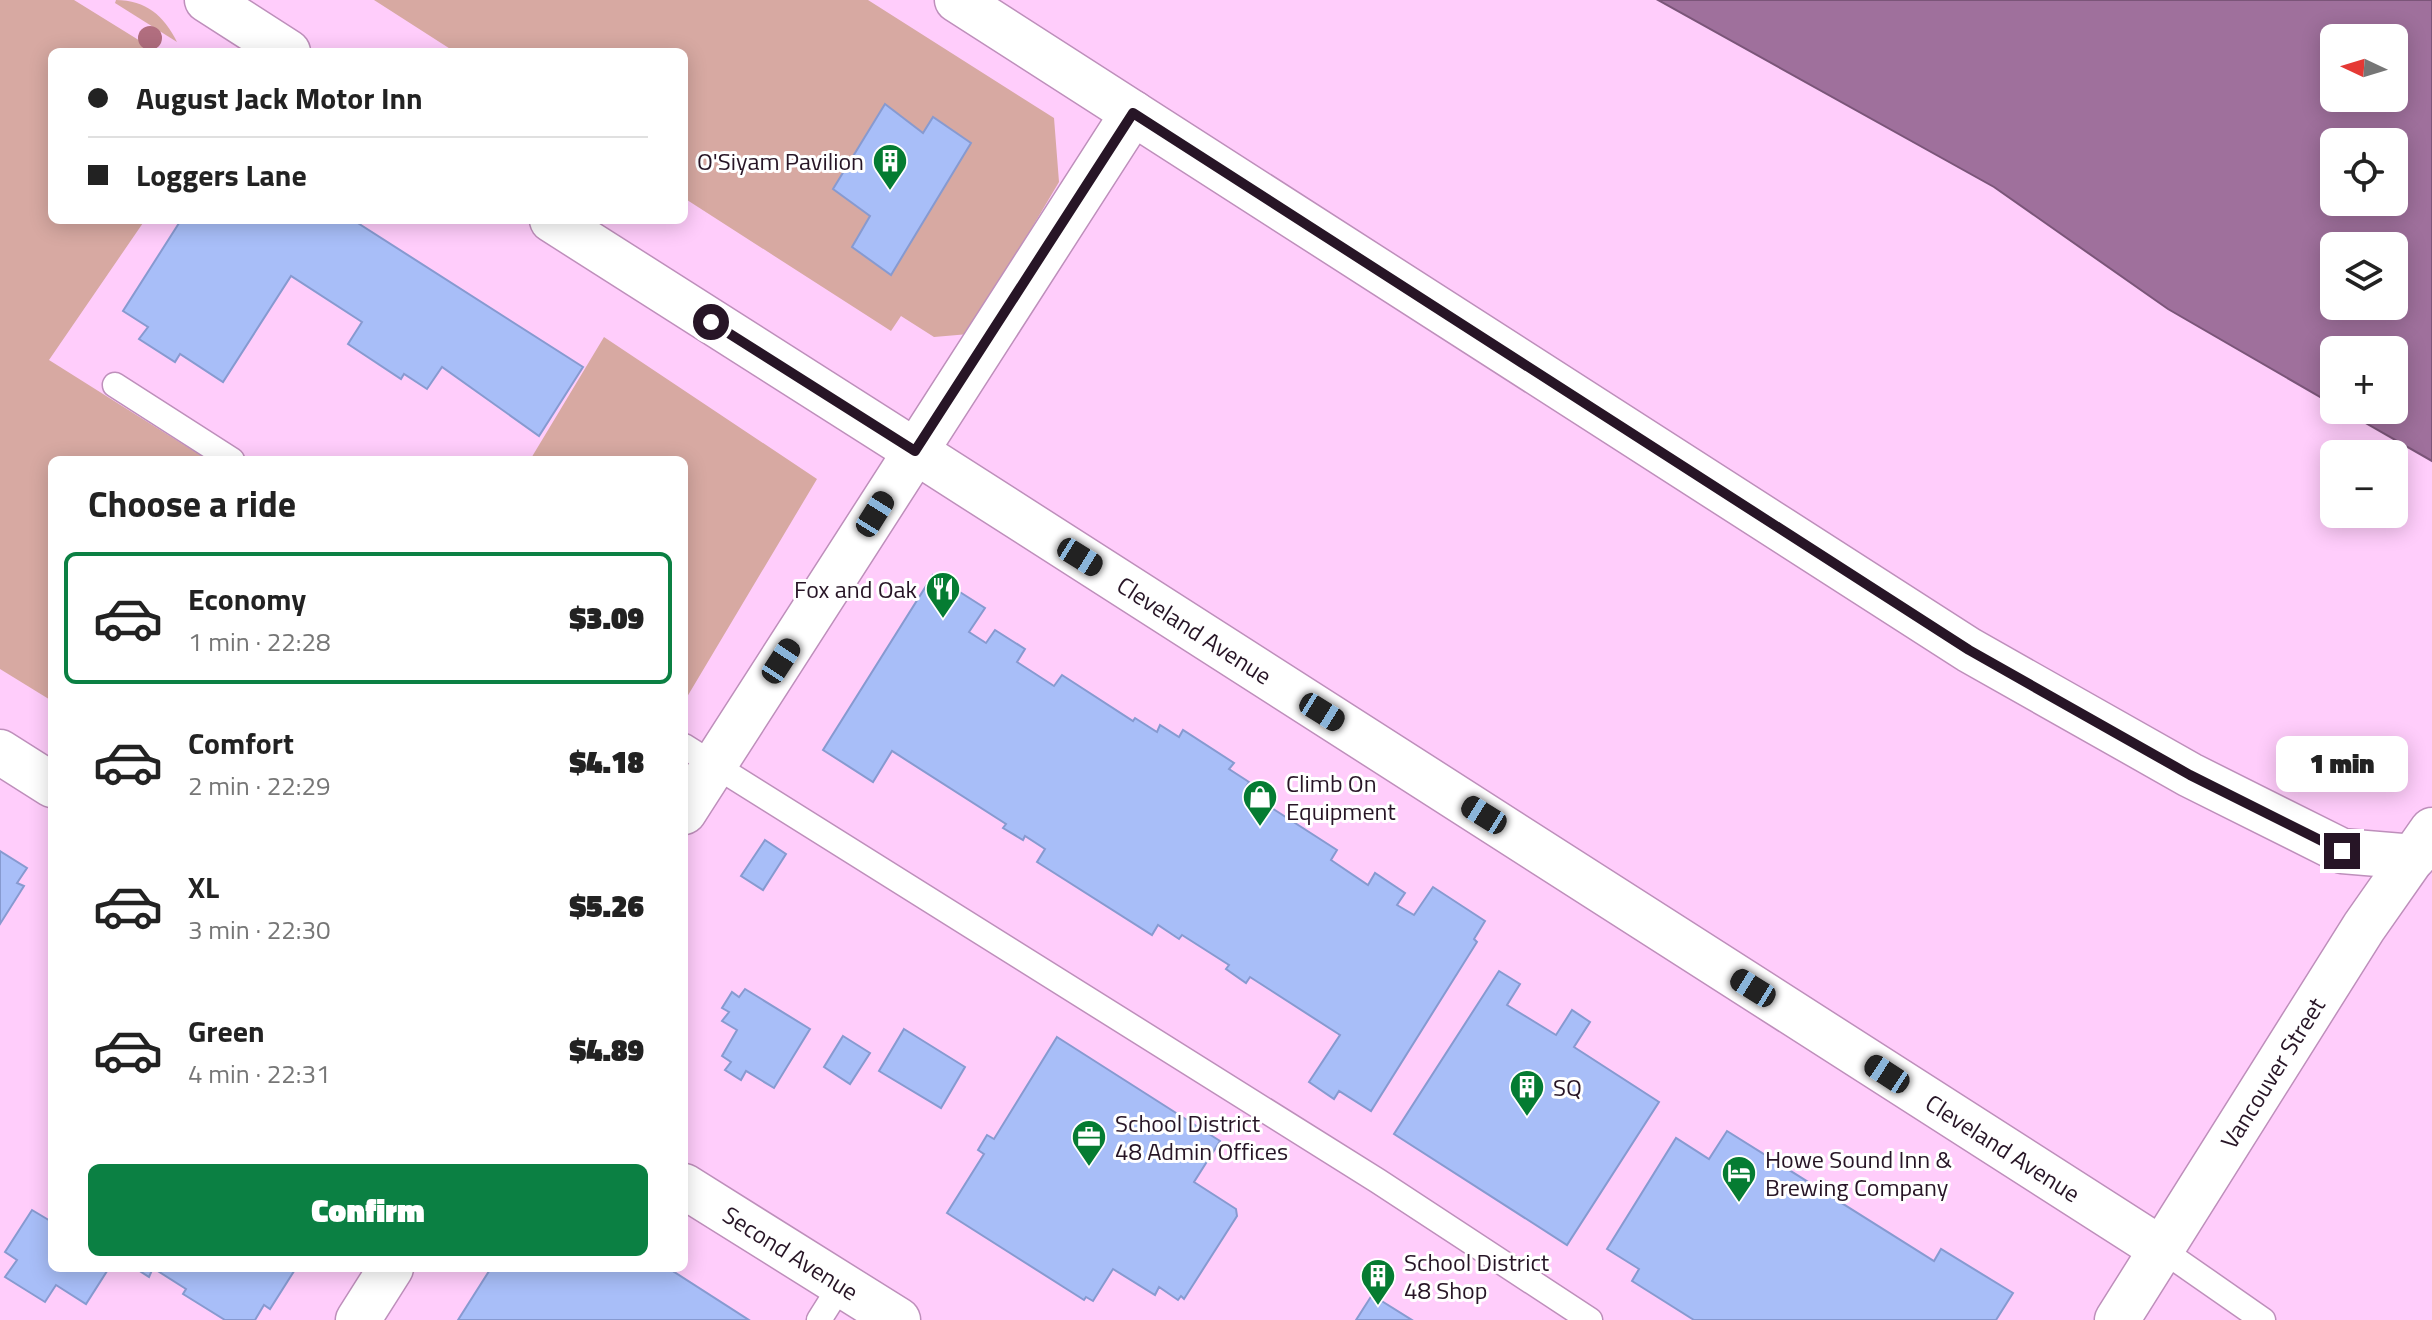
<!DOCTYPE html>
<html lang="en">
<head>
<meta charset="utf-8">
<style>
  :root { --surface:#fff; --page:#f2f2f2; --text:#222; --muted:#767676; --line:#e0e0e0; --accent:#0b8043 }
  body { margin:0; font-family:"Titillium Web",sans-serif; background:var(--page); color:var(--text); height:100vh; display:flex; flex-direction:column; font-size:30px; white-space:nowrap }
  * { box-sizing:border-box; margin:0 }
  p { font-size:26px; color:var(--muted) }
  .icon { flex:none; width:44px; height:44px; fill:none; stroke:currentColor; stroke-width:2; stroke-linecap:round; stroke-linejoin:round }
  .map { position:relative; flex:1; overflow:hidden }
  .details { position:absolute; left:48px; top:456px; width:640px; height:816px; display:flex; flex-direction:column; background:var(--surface); border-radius:12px; box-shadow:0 4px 20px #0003 }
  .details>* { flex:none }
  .top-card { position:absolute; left:48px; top:48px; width:640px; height:176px; border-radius:12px; box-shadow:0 4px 20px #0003; display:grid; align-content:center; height:176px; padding:0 40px; background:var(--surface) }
  .needle { width:52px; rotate:274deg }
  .tools { position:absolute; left:2320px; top:24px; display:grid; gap:16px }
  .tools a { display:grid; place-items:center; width:88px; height:88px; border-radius:12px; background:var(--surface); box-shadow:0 4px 20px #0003; font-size:40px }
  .end { position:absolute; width:36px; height:36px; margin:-18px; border:10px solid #271526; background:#fff; box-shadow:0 0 0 4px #fff }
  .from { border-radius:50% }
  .bubble { position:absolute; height:56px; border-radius:12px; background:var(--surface); box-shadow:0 4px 20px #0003; font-size:26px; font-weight:800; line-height:56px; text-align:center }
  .car { position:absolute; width:24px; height:48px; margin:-24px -12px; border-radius:10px; box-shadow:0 0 6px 2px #0007; background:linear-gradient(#222 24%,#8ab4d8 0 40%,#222 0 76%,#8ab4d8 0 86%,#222 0) }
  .top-card b { display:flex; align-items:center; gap:28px; height:76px; font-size:30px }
  .top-card b+b { border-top:2px solid var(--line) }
  .top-card i { width:20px; height:20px; background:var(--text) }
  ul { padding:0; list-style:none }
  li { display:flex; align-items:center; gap:24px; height:132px; margin:0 16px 12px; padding:0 24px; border:4px solid transparent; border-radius:12px }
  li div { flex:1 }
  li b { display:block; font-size:30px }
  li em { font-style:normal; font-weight:800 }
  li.current { border-color:var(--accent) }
  li>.icon { width:72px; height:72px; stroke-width:1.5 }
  h2 { padding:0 40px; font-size:36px; line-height:96px }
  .cta { display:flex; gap:16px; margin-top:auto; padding:16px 40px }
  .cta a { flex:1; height:92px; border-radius:12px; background:var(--accent); color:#fff; font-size:32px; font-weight:800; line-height:92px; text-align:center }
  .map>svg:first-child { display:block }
</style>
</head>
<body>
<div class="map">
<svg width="2432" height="1320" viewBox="0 0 2432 1320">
  <rect width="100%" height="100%" fill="#ffcdfb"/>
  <g fill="#d7a9a2">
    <path d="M0 0H74L158 52H52V220H145L49 360 208 460H52V701L0 669Z"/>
    <path d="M116 0C146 0 164 16 177 42L115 3Z"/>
    <path d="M374 0H868L1054 118 1059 182 969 334 934 337 901 316 891 331 684 198V52H455Z"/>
    <path d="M604 337 817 479 684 702V460H530Z"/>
  </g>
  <path fill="#9f709c" stroke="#7b5579" stroke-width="2" fill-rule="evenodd" d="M1658 0H2432V461L2343 410H2394V350H2334V405L2168 309 1994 187ZM2334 38H2394V98H2334ZM2334 142H2394V202H2334ZM2334 246H2394V306H2334Z"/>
  <g fill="#a8bef8" stroke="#879ad0" stroke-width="2">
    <path d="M885 104 923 133 933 117 971 143 891 275 852 247 870 216 833 189Z"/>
    <path d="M181 220H353L583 367 539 436 442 367 427 389 404 374 401 379 348 344 362 322 291 276 223 382 180 354 175 362 139 339 148 327 123 311Z"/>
    <path d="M933 575 985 608 969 632 986 643 995 630 1025 649 1017 662 1054 686 1062 675 1133 721 1135 718 1157 732 1160 725 1179 737 1183 730 1234 763 1229 769 1249 782 1246 787 1268 801 1267 805 1337 850 1331 860 1368 885 1375 873 1405 893 1397 905 1414 915 1433 887 1485 921 1474 939 1477 942 1371 1111 1339 1091 1334 1099 1309 1082 1340 1035 1250 977 1246 983 1226 969 1229 965 1182 935 1179 939 1158 925 1152 935 1037 862 1045 849 1025 836 1023 840 1003 828 1006 824 892 751 873 782 823 750Z"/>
    <path d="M765 840 786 854 763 890 741 876Z"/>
    <path d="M0 851 27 868 17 883 24 886 0 924Z"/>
    <path d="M1499 971 1520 984 1507 1005 1556 1035 1572 1010 1590 1022 1574 1047 1659 1102 1567 1245 1394 1134Z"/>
    <path d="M745 989 810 1029 774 1088 746 1071 741 1080 725 1070 731 1062 722 1056 737 1030 722 1021 729 1012 722 1008 732 992 739 997Z"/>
    <path d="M904 1029 965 1067 941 1108 879 1071Z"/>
    <path d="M843 1036 870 1053 850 1084 824 1067Z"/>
    <path d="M1057 1037 1220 1141 1194 1182 1236 1209 1237 1216 1184 1299 1181 1296 1178 1300 1159 1287 1155 1295 1113 1269 1093 1301 1086 1297 1084 1300 947 1213 984 1154 978 1150 987 1135 994 1139Z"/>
    <path d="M1727 1131 1934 1261 1941 1249 2013 1293 1996 1320H1694L1632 1281 1639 1269 1607 1249 1676 1138 1709 1159Z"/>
    <path d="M32 1210 52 1222V1268H109L86 1304 56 1285 45 1302 5 1277 17 1260 5 1252Z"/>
    <path d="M135 1268H296L270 1309 264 1305 255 1320H225L183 1294 186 1289 153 1268 149 1277Z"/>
    <path d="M491 1268H668L749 1320H458Z"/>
    <path d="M1372 1295 1412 1320H1356Z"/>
  </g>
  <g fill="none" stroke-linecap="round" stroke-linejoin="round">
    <defs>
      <g id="service">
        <path d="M115 385 232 460"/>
        <path d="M684 746 1378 1181 1590 1320"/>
        <path d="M2161 1249 2263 1320"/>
        <path d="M819 1320 841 1285"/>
      </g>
      <g id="minor">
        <path id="s1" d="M915 451 2161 1249"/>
        <path id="s2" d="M684 1186 898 1320"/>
        <path d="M358 1320 391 1268"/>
        <path id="s3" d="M2117 1320 2364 927 2432 830"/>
      </g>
      <g id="tertiary">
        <path d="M207 0 288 52"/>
        <path d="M957 0 1969 650 2190 775 2342 851 2414 857"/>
        <path d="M552 220 915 451"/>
        <path d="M0 752 52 785"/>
        <path d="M684 812 1133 113"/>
      </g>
    </defs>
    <use href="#service" stroke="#be8fbb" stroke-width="27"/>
    <use href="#minor" stroke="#be8fbb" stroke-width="47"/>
    <use href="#tertiary" stroke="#be8fbb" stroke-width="47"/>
    <use href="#service" stroke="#fff" stroke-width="24"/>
    <use href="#minor" stroke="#fff" stroke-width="44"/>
    <use href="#tertiary" stroke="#fff" stroke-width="44"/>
  </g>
  <circle fill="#b16e7f" cx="150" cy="38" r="12"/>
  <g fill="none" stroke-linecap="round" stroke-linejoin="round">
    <path stroke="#271526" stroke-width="10" d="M711 322 915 451 1133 113 1969 650 2190 775 2342 851"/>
  </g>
  <defs>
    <symbol id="building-pin" viewBox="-11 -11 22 30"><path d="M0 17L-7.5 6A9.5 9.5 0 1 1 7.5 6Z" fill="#057c32" stroke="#fff"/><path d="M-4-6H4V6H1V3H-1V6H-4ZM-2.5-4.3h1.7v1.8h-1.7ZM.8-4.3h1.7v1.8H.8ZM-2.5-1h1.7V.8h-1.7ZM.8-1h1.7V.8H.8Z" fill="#fff"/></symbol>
    <symbol id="restaurant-pin" viewBox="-11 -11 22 30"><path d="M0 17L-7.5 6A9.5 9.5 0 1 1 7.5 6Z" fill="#057c32" stroke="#fff"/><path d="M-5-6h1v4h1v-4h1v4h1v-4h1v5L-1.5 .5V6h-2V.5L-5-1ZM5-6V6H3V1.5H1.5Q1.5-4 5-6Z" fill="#fff"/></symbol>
    <symbol id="shop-pin" viewBox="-11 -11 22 30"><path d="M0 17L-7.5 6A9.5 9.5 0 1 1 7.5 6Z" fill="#057c32" stroke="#fff"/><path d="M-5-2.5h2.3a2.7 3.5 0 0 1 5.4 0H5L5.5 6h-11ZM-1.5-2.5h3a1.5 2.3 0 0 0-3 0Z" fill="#fff"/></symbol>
    <symbol id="office-pin" viewBox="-11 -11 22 30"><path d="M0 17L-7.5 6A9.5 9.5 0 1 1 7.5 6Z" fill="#057c32" stroke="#fff"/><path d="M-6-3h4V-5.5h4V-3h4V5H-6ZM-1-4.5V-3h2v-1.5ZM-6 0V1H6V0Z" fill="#fff"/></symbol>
    <symbol id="hotel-pin" viewBox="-11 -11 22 30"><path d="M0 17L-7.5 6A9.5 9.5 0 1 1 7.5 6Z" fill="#057c32" stroke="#fff"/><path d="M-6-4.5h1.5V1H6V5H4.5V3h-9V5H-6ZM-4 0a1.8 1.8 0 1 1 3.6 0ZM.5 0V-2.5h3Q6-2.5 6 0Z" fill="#fff"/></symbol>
  </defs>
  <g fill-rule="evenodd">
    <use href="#building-pin" x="870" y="141" width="40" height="54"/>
    <use href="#restaurant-pin" x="923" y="569" width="40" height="54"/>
    <use href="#shop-pin" x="1240" y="777" width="40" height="54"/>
    <use href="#building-pin" x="1507" y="1067" width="40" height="54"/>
    <use href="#office-pin" x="1069" y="1117" width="40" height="54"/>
    <use href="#hotel-pin" x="1719" y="1153" width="40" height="54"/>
    <use href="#building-pin" x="1358" y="1256" width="40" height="54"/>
  </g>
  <g text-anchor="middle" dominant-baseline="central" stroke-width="6" stroke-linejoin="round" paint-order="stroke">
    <g font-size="24" fill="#271526" stroke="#fff" text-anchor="start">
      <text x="864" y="161" text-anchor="end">O'Siyam Pavilion</text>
      <text x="917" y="589" text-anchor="end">Fox and Oak</text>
      <text x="1286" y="783">Climb On<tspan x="1286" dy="28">Equipment</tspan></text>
      <text x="1553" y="1087">SQ</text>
      <text x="1115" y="1123">School District<tspan x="1115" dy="28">48 Admin Offices</tspan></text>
      <text x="1765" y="1159">Howe Sound Inn &amp;<tspan x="1765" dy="28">Brewing Company</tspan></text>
      <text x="1404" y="1262">School District<tspan x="1404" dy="28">48 Shop</tspan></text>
    </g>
    <g font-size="24" fill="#271526" stroke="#fff">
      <text stroke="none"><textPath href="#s1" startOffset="332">Cleveland Avenue</textPath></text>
      <text stroke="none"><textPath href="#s3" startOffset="292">Vancouver Street</textPath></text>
      <text stroke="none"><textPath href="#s1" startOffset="1292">Cleveland Avenue</textPath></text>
      <text stroke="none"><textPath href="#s2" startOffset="126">Second Avenue</textPath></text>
    </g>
  </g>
</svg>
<div class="tools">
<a><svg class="needle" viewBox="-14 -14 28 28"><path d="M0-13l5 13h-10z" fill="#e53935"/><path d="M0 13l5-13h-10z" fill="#767676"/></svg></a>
<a><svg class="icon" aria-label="locate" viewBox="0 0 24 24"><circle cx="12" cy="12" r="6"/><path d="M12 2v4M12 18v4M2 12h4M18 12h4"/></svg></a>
<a><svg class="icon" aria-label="layers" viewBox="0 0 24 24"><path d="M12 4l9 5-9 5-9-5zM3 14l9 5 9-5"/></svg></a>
<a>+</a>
<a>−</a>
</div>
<i class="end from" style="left:711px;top:322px"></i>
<i class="end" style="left:2342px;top:851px"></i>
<div class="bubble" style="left:2276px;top:736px;width:132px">1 min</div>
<i class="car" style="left:875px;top:514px;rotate:32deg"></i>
<i class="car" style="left:1080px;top:557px;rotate:122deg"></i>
<i class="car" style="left:781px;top:661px;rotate:33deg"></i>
<i class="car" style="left:1322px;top:712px;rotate:122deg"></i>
<i class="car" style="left:1484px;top:815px;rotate:302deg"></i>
<i class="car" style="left:1753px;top:988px;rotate:302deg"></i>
<i class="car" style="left:1887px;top:1074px;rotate:303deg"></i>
<div class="top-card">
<b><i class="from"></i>August Jack Motor Inn</b>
<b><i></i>Loggers Lane</b>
</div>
<section class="details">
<h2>Choose a ride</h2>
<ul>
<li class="current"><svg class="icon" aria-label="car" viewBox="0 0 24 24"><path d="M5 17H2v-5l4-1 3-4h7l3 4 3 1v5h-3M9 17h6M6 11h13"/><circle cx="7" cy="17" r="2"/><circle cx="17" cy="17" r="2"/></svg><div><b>Economy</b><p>1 min · 22:28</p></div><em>$3.09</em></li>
<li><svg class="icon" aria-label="car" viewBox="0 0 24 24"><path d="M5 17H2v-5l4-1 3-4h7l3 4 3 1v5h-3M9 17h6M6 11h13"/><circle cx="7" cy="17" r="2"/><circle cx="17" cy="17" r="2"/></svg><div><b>Comfort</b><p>2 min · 22:29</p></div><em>$4.18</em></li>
<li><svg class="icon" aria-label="car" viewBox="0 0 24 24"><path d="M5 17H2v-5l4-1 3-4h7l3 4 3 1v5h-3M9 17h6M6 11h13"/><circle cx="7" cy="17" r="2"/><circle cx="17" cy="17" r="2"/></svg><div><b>XL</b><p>3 min · 22:30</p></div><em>$5.26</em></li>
<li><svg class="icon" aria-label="car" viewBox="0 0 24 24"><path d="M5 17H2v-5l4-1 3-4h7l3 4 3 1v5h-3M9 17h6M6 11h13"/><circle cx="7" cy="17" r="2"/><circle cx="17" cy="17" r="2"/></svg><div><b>Green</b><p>4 min · 22:31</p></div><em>$4.89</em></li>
</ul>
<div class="cta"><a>Confirm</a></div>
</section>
</div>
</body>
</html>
